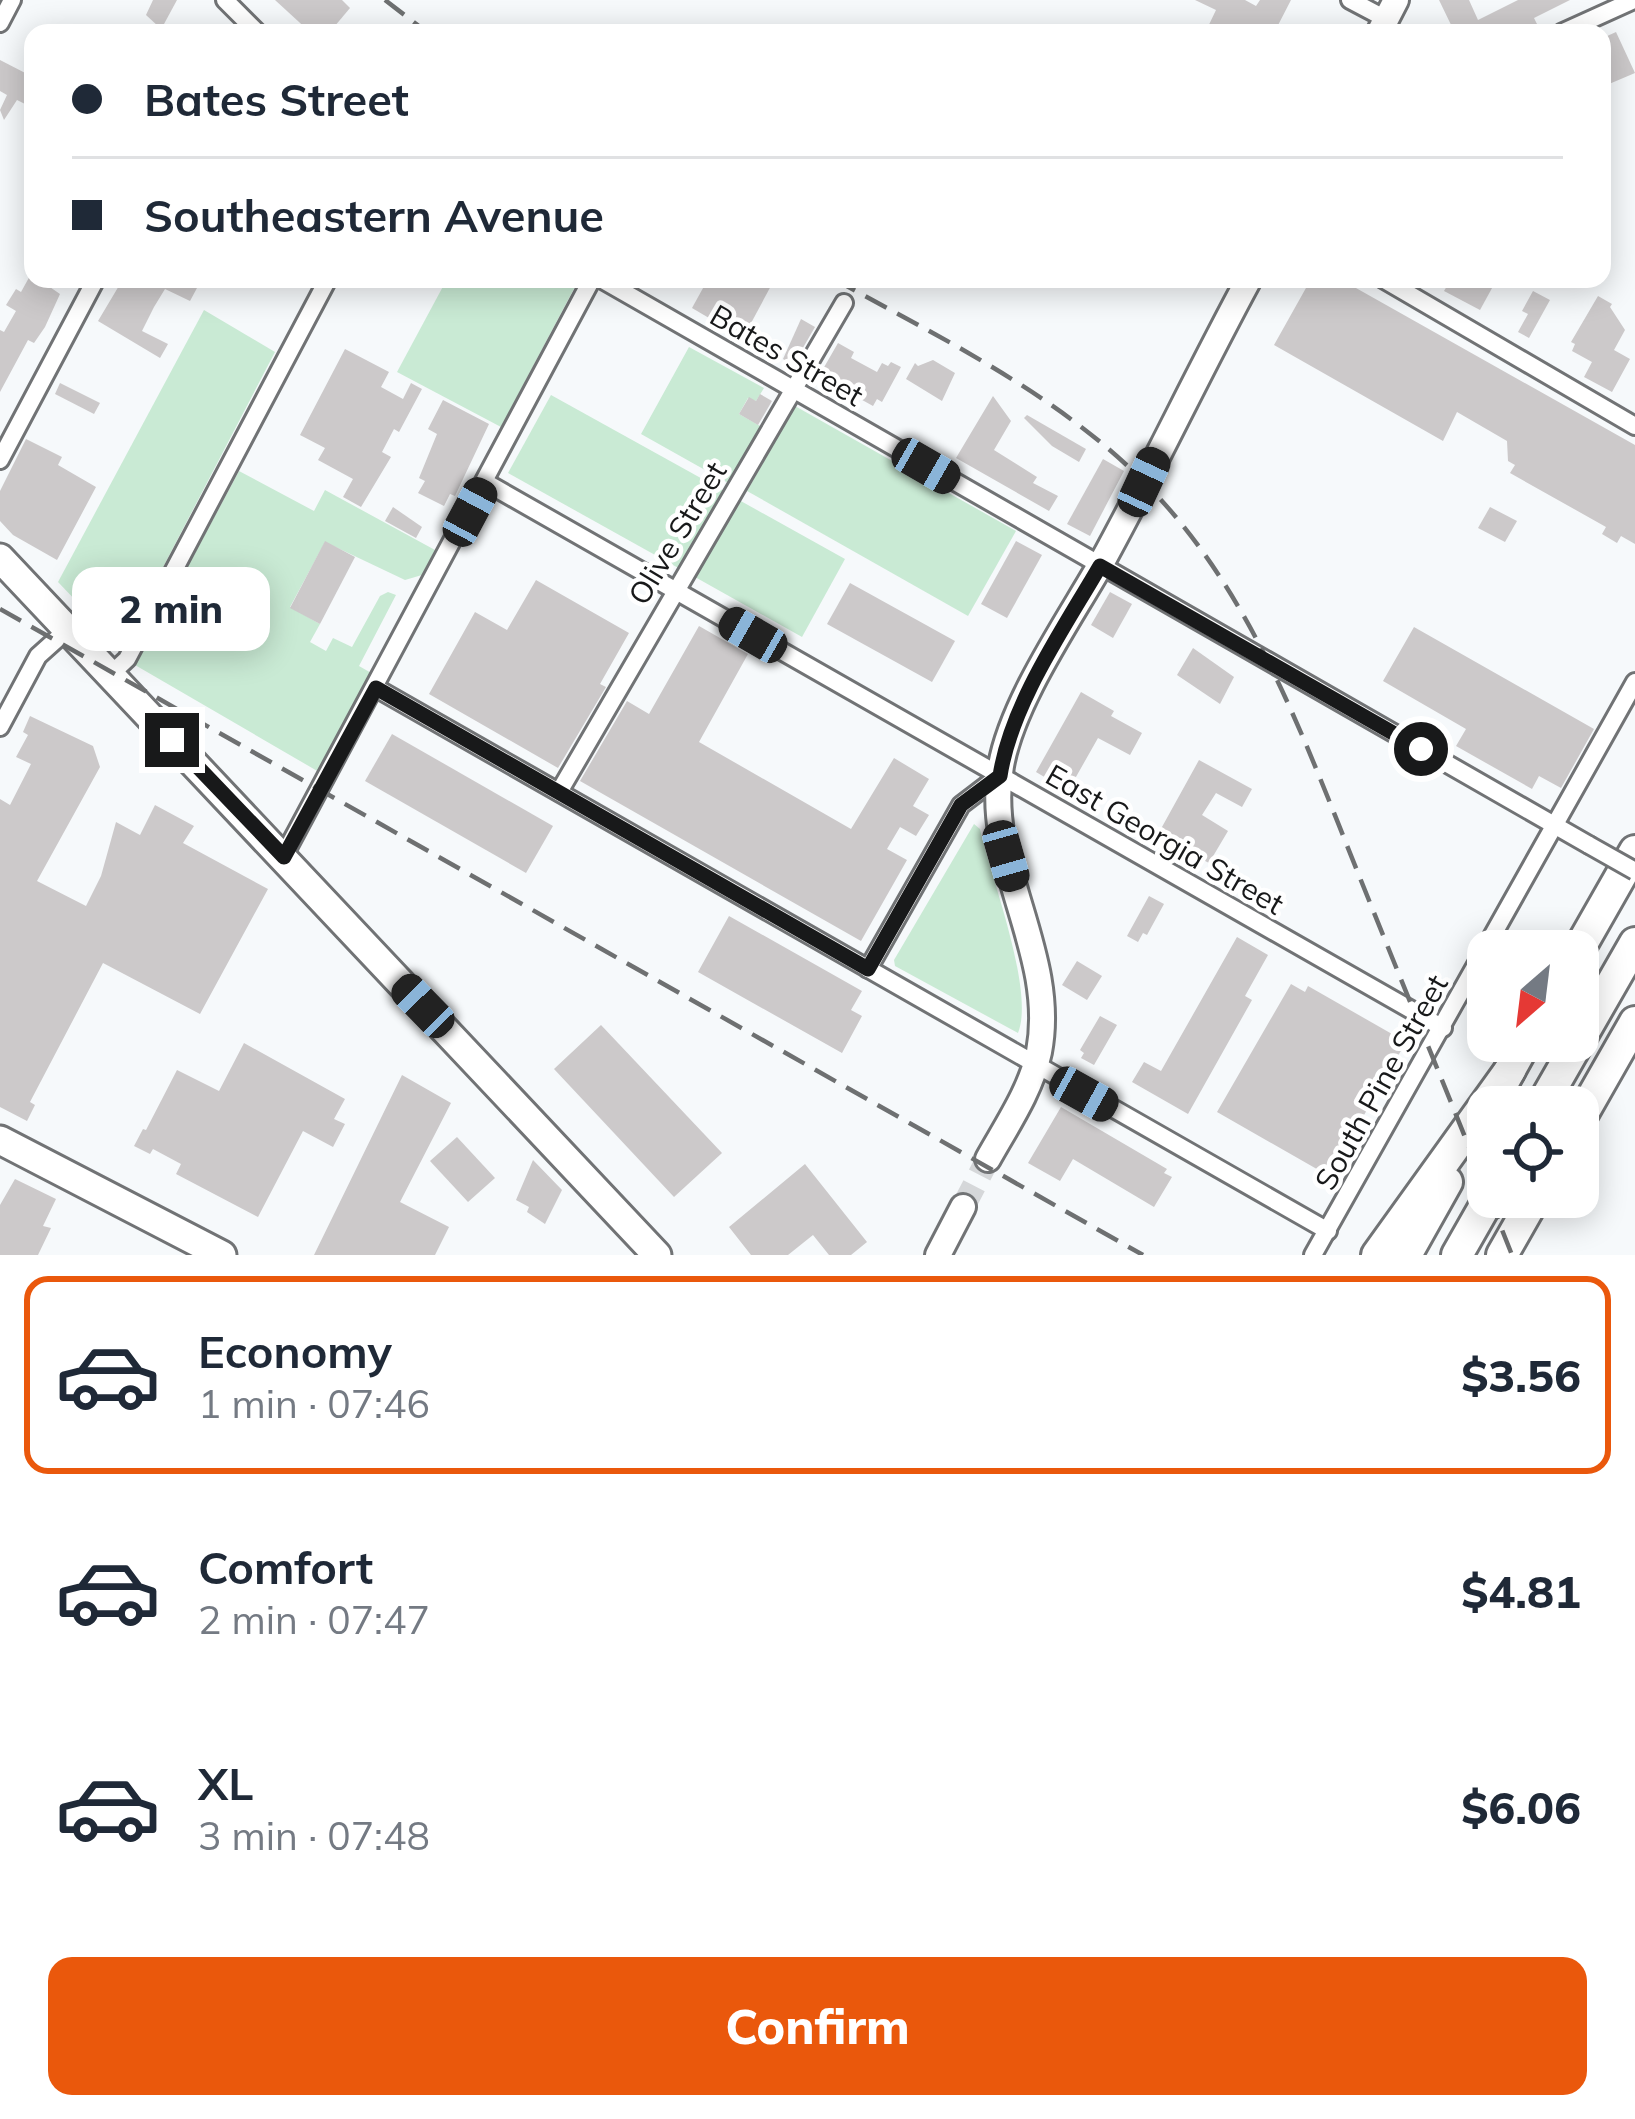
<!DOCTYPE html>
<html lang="en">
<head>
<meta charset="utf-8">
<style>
  :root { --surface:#fff; --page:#f6f6f7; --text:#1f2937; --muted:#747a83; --line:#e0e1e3; --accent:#ea580c }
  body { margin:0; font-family:Mulish,sans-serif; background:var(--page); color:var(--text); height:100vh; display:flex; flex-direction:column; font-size:45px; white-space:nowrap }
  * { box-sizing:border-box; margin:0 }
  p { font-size:39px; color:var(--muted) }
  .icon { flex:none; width:66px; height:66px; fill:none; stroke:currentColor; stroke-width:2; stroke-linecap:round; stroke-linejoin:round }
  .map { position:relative; height:1255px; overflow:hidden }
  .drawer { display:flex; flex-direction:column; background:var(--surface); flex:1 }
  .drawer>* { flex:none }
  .banner { position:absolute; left:24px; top:24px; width:1587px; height:264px; border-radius:24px; box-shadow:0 6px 30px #0003; display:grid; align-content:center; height:264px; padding:0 48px; background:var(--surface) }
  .needle { width:78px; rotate:208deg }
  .fabs { position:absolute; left:1467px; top:930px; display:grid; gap:24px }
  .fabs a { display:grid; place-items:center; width:132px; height:132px; border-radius:24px; background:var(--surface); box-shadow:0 6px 30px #0003; font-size:60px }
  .end { position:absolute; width:54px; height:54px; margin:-27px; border:15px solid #18191a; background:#fff; box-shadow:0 0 0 6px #fff }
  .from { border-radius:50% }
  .bubble { position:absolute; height:84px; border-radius:24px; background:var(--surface); box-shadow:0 6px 30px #0003; font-size:39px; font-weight:800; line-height:84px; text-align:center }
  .car { position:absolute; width:36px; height:72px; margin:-36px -18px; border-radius:15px; box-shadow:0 0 9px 3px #0007; background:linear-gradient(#222 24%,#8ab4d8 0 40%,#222 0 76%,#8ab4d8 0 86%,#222 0) }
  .banner b { display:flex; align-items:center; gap:42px; height:114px; font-size:45px }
  .banner b+b { border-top:3px solid var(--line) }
  .banner i { width:30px; height:30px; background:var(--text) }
  ul { padding:21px 0 0; list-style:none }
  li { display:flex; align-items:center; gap:36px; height:198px; margin:0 24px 18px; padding:0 24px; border:6px solid transparent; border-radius:24px }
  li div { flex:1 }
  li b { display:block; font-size:45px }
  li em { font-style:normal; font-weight:800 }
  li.selected { border-color:var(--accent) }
  li>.icon { width:108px; height:108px; stroke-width:1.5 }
  .action { display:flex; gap:24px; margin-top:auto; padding:24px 48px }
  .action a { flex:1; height:138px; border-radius:24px; background:var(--accent); color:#fff; font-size:48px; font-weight:800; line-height:138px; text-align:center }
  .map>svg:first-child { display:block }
</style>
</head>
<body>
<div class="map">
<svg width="1635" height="1255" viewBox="0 0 1635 1255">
  <rect width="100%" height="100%" fill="#f6f9fb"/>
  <g fill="#c9ead4">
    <path d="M447 279 578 281 501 427 397 372Z"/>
    <path d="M204 310 275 352 121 648 58 582Z"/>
    <path d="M689 347 764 388 756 401 748 398 739 414 762 427 730 484 641 434Z"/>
    <path d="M551 395 726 492 682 570 508 473Z"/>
    <path d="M795 406 1016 531 968 616 747 491Z"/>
    <path d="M239 471 314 511 325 490 435 550 422 575 405 580 325 542 290 607 320 624 310 642 326 651 333 638 352 647 380 596 388 592 396 595 359 666 373 674 319 772 135 665Z"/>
    <path d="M739 500 845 559 802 637 695 577Z"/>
    <path d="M974 824 980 829C991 878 1035 991 1018 1033L895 966 894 960Z"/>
  </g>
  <g fill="#ccc9ca">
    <path d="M153 0H177L164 24 159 27 146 15Z"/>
    <path d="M275 0H342L350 8 329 33H311Z"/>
    <path d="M1195 0H1245L1256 6 1260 0H1291L1274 33H1205L1216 10Z"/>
    <path d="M1439 0H1469L1478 20 1518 0H1570L1534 18 1537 24 1519 33H1451L1454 31Z"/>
    <path d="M1616 32 1635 73 1602 87V44L1607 41 1605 37Z"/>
    <path d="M0 60 33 77V108L17 100 4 120 0 110 7 95 0 91Z"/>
    <path d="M31 274 60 294 45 327 34 343 28 340 0 392V330L4 332 16 311 6 305 16 289 21 292Z"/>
    <path d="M123 279H179L197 288 190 301 165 289 154 307 142 331 168 344 160 358 98 321Z"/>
    <path d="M708 279H762L772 284 743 338 692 308Z"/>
    <path d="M1311 279H1340L1635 445V544L1621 536 1617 543 1602 534 1606 527 1510 473 1515 465 1508 461 1507 441 1457 412 1443 441 1274 345Z"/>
    <path d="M1451 279H1497L1480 310 1444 291Z"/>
    <path d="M1533 291 1550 300 1529 338 1518 332 1528 314 1522 311Z"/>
    <path d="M1598 296 1612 304 1610 307 1625 330 1614 350 1630 359 1612 392 1584 377 1592 362 1572 351 1575 344 1571 342Z"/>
    <path d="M801 319 815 327 793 365 783 359Z"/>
    <path d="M838 343 854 352 851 358 877 372 882 363 888 366 891 362 901 367 882 402 877 399 873 406 819 376Z"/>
    <path d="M345 349 389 372 381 387 403 399 411 383 422 389 399 432 394 429 382 452 391 457 361 507 343 497 353 479 318 460 325 448 300 435Z"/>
    <path d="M933 360 955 373 942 401 906 379 915 363 918 366Z"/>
    <path d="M60 383 100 403 94 414 55 394Z"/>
    <path d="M760 394 772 401 758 425 739 414 749 397 756 401Z"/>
    <path d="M993 396 1011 421 994 450 1037 477 1033 483 1058 496 1049 511 956 458Z"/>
    <path d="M443 400 489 424 455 496 450 494 444 506 418 493 425 481 419 478 437 434 428 429Z"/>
    <path d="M1027 415 1086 449 1079 462 1052 446 1024 418Z"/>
    <path d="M26 439 62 457 58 465 96 487 57 560 13 535 0 521V491Z"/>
    <path d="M1103 459 1124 471 1090 536 1067 524Z"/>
    <path d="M393 507 422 527 416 538 385 521Z"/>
    <path d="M1490 507 1517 521 1505 542 1478 528Z"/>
    <path d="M325 541 355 557 320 624 290 608Z"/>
    <path d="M1016 541 1042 555 1007 618 981 604Z"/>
    <path d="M536 580 629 633 600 684 606 687 558 768 429 694 475 612 507 630Z"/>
    <path d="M850 583 955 641 932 682 827 624Z"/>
    <path d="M1110 592 1132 604 1113 638 1091 625Z"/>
    <path d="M699 626 748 654 699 742 851 829 894 758 929 779 913 806 929 815 916 836 900 827 887 849 907 860 861 941 580 781 627 701 649 714Z"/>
    <path d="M1414 627 1594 729 1561 788 1539 776 1532 789 1456 746 1466 729 1383 681Z"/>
    <path d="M1193 648 1234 677 1220 704 1177 675Z"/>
    <path d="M1081 692 1114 711 1111 716 1142 733 1130 755 1098 738 1068 791 1036 772Z"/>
    <path d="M30 716 93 746 100 767 37 881 86 906 101 876 116 822 140 835 155 805 194 826 183 843 268 889 200 1014 103 963 30 1102 35 1105 27 1121 0 1107V799L10 805 31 764 16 757 28 735 23 732Z"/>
    <path d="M392 734 553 826 526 873 365 781Z"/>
    <path d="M1199 760 1252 789 1242 807 1216 793 1202 815 1228 831 1209 863 1157 836Z"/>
    <path d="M1149 896 1164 904 1147 935 1143 933 1138 942 1127 936Z"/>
    <path d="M729 916 862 991 851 1010 862 1016 842 1053 698 972Z"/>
    <path d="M1237 937 1268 955 1245 996 1252 1000 1188 1114 1132 1082 1144 1062 1161 1071Z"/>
    <path d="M1077 961 1102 976 1087 1000 1062 985Z"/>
    <path d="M1291 984 1305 992 1308 986 1406 1042 1329 1176 1217 1112Z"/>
    <path d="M1100 1016 1117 1025 1094 1065 1081 1058 1084 1053 1080 1050Z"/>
    <path d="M601 1025 722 1153 674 1197 554 1069Z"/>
    <path d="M244 1043 345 1099 334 1119 345 1124 333 1147 303 1131 258 1217 176 1174 181 1164 153 1149 150 1154 134 1146 143 1129 146 1130 177 1070 219 1091Z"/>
    <path d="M402 1075 451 1103 400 1202 449 1227 435 1255H314Z"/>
    <path d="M1061 1107 1167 1169 1164 1173 1172 1177 1154 1207 1073 1159 1060 1181 1028 1163Z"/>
    <path d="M457 1137 495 1178 468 1202 430 1161Z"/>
    <path d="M533 1160 562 1190 545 1224 527 1212 529 1207 516 1200Z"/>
    <path d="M805 1164 867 1242 851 1255H829L813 1235 788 1255H751L729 1227Z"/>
    <path d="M15 1179 56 1199 43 1226 51 1228 38 1255H0V1205Z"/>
  </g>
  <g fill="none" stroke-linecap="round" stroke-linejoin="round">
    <path stroke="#d5d7d9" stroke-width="24" stroke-dasharray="24 12" stroke-linecap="butt" d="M963 1207 988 1159"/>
    <defs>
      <g id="minor">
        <path d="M225 0 258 33"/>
        <path d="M1350 0 1386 19"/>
        <path d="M0 23 12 0"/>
        <path d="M1561 33 1634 0"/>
        <path d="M601 279 1589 845"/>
        <path d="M1383 279 1635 426"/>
        <path d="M0 460 96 279"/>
        <path d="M485 482 1443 1028"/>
        <path d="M110 675 127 659 328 279"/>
        <path d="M376 688 1328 1231"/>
        <path d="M0 727 38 656 67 630"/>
        <path d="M559 792 844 303"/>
        <path d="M283 857 592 279"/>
        <path d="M868 969 961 805 999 776"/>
        <path d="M1313 1255 1635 682"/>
      </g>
      <g id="secondary">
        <path d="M1379 33 1396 0"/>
        <path d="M988 1159C1007 1125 1031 1090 1039 1052 1058 952 983 864 1001 766 1012 702 1069 620 1102 562 1153 469 1198 373 1249 279"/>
        <path d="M938 1255 963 1207"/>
      </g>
      <g id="primary">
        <path d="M0 558 657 1255"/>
        <path d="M0 1140 222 1255"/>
      </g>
      <g id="motorway">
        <path d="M1578 951 1635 851"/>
        <path d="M1500 1088 1526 1041"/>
        <path d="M1541 1107 1635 943"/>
        <path d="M1578 1122 1635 1022"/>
        <path d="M1377 1255 1510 1070"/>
        <path d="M1406 1255 1447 1182"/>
        <path d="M1457 1255 1490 1197"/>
        <path d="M1502 1255 1535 1197"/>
      </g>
    </defs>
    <use href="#minor" stroke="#717375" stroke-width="22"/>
    <use href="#secondary" stroke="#717375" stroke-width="30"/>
    <use href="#primary" stroke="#717375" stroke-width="33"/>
    <use href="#motorway" stroke="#717375" stroke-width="36"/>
    <use href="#minor" stroke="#fff" stroke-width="16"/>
    <use href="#secondary" stroke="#fff" stroke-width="24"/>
    <use href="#primary" stroke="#fff" stroke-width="27"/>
    <use href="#motorway" stroke="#fff" stroke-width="30"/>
    <g stroke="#6e7071" stroke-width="4.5" stroke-dasharray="24 12" stroke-linecap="butt">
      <path d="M385 0 428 33"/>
      <path d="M834 279C937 336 1047 389 1133 471 1248 581 1300 729 1358 873 1401 980 1445 1087 1488 1194"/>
      <path d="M0 609 1143 1255"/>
      <path d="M1489 1197 1512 1255"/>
    </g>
    <defs>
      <path id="minor-bridge" d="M1589 845 1635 871"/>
    </defs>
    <use href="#minor-bridge" stroke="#717375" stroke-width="22" stroke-linecap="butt"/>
    <use href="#minor-bridge" stroke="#fff" stroke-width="16"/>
  </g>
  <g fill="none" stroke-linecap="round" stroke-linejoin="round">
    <path stroke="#18191a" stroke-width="15" d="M172 740 284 857 376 688 868 969 961 805 1000 776C1011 704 1064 628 1100 566L1421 749"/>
  </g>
  <g text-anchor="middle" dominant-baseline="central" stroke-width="9" stroke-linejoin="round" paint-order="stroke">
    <g font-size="30" fill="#18191a" stroke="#fff">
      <text transform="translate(787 355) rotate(30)">Bates Street</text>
      <text transform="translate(677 533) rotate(-59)">Olive Street</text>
      <text transform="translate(1165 839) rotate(30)">East Georgia Street</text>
      <text transform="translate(1381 1082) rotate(-61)">South Pine Street</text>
    </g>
  </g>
</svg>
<div class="fabs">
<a><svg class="needle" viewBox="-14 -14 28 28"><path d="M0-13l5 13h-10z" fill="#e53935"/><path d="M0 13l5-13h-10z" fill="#747a83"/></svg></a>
<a><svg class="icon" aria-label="locate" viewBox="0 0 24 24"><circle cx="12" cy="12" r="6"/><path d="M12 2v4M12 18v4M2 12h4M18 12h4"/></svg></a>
</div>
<i class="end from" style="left:1421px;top:749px"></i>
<i class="end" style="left:172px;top:740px"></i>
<div class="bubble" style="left:72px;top:567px;width:198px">2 min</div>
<i class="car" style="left:926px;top:466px;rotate:120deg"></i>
<i class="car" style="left:1144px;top:482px;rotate:25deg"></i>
<i class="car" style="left:470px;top:512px;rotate:28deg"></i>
<i class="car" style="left:753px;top:635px;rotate:300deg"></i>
<i class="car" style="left:1006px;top:856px;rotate:164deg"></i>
<i class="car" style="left:423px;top:1006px;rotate:316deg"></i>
<i class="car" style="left:1084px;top:1094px;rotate:119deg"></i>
<div class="banner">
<b><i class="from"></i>Bates Street</b>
<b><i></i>Southeastern Avenue</b>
</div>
</div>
<section class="drawer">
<ul>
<li class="selected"><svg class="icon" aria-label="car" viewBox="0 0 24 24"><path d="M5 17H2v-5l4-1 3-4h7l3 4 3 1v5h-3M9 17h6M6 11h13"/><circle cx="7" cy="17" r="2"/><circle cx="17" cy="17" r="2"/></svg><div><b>Economy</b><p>1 min · 07:46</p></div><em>$3.56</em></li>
<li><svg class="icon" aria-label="car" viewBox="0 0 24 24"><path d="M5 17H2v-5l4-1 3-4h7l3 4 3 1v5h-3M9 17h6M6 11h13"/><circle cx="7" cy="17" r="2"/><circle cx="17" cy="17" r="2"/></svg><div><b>Comfort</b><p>2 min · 07:47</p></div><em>$4.81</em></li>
<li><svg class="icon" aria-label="car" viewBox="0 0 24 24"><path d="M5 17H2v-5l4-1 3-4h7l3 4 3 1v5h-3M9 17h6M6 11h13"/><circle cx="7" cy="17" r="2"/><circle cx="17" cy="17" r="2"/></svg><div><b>XL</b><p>3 min · 07:48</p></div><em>$6.06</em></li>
</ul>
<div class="action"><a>Confirm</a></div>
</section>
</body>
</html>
